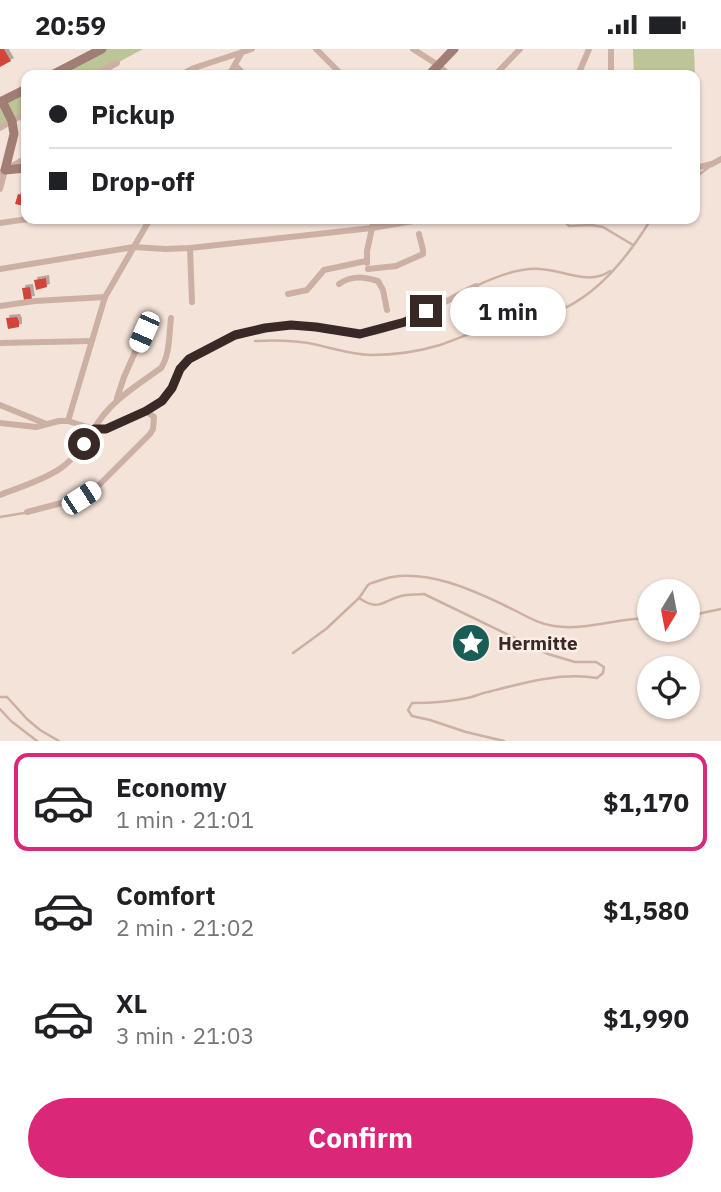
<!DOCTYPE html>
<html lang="en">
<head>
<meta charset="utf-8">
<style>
  :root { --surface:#fff; --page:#f2f2f2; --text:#202124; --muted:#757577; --line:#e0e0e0; --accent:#db2777 }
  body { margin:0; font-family:"IBM Plex Sans",sans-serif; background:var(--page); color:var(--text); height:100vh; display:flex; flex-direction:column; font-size:26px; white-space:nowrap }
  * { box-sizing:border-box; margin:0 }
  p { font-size:23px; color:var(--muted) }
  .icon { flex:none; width:38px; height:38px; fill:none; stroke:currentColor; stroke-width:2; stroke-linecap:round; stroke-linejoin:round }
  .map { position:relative; height:692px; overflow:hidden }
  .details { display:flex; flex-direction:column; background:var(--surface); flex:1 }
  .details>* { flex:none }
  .top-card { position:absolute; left:21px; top:21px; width:679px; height:154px; border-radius:14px; box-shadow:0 2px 5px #0004; display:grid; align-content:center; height:154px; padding:0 28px; background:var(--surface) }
  .needle { width:46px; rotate:190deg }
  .tools { position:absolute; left:637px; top:530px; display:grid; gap:14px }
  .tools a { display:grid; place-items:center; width:63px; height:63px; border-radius:50%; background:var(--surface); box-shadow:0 2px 5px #0004; font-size:35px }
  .end { position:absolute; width:32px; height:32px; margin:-16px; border:9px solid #382926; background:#fff; box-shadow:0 0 0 4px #fff }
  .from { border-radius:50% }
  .bubble { position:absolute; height:49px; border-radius:24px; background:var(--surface); box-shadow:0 2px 5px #0004; font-size:23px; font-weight:800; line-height:49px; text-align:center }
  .car { position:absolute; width:21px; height:42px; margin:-21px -10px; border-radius:9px; box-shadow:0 0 5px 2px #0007; background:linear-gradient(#fff 24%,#345 0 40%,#fff 0 76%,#345 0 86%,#fff 0) }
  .top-card b { display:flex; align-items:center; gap:24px; height:66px; font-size:26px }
  .top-card b+b { border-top:2px solid var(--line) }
  .top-card i { width:18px; height:18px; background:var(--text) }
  ul { padding:12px 0 0; list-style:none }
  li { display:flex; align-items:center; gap:21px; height:98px; margin:0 14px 10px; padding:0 14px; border:4px solid transparent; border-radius:14px }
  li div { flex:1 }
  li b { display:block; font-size:26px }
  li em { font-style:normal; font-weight:800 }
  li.selected { border-color:var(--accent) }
  li>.icon { width:63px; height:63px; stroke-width:1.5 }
  .cta { display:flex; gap:14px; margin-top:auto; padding:14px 28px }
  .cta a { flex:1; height:80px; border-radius:42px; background:var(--accent); color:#fff; font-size:28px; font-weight:800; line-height:80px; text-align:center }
  .status { display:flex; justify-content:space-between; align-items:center; height:49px; padding:0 35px; background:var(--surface); direction:ltr }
  .status svg { height:19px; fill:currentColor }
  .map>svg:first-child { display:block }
</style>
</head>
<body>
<div class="status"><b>20:59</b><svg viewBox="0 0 49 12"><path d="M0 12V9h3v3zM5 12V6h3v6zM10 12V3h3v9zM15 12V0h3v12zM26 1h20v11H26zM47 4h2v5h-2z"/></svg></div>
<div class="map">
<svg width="721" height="692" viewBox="0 0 721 692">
  <defs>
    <filter id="shadow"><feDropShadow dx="3" dy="-3" stdDeviation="0" flood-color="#0004"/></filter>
  </defs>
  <rect width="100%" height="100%" fill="#f4e3d9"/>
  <g fill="#bdc498">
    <path d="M102 0H143L95 26H52Z"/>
    <path d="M633 0H694L695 26H634Z"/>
    <path d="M26 40V64L0 79V53Z"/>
  </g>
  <g fill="#d1453a" filter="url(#shadow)">
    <path d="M0 0H4L11 12 0 18Z"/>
    <path d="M18 145 26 147 24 157 15 155Z"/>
    <path d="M46 229 47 238 36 241 34 231Z"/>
    <path d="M30 238 32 250 24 251 22 239Z"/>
    <path d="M17 268 19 272V278L8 280 6 269Z"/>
  </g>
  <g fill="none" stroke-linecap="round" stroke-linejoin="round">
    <g stroke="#cdb0a4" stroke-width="2.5">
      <path d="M695 129 709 118"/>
      <path d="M562 170 569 177 591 176 603 178 633 196"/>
      <path d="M476 237C495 228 519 218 540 220 564 221 589 237 610 222"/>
      <path d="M255 292C273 291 290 291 308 294 329 298 349 305 371 306 395 306 417 303 440 296 455 291 469 284 485 280 507 273 530 271 553 264 596 249 628 208 651 170"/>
      <path d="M0 468 24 464"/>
      <path d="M359 549C362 545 365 540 368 536 370 534 375 533 378 532 419 515 476 542 514 561 528 568 539 575 554 577 585 582 618 569 649 569"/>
      <path d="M688 567 721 560"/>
      <path d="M293 604 326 580 359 549C379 563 382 552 401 547 408 545 417 546 424 545L548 605 575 613H596L604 618 603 624 597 629C561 623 523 634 488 643 481 644 474 648 467 649 449 653 430 654 412 654L408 661 412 667 430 671 466 683 504 692"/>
      <path d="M0 648H7L27 670 40 681 59 692"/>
      <path d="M0 660 11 672 37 692"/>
    </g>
    <g stroke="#cdb0a4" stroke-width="6">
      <path d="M316 0 342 26"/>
      <path d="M413 0 438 16 449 26"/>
      <path d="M611 0V26"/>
      <path d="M235 16 245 26"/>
      <path d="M95 26 117 14"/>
      <path d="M181 26 194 19 252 0"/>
      <path d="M229 26 242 3"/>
      <path d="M495 26 520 0"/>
      <path d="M578 26 589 0"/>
      <path d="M0 79 26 64"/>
      <path d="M695 119 712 115 721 110"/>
      <path d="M0 124 26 109"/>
      <path d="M0 140 5 121"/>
      <path d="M0 174 28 170"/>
      <path d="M190 199 192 253"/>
      <path d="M367 214V202L374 170"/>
      <path d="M0 220 134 198 165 200 190 199 372 179 425 170"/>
      <path d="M368 220 396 217 423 205V201L419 185"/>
      <path d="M339 235C352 226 363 228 378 232L383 241 387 261"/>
      <path d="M288 245 307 241 324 221 366 212"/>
      <path d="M0 257 35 252 105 248"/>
      <path d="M0 294 91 292"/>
      <path d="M117 349 124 328 144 283"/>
      <path d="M0 356 44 374"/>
      <path d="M146 362C158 355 166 349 173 336 176 330 178 323 182 318 194 304 216 295 232 288 256 277 291 274 316 278 331 280 348 286 363 285 403 280 440 254 476 237"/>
      <path d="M68 372 105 248 150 170"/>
      <path d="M0 374 36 378 59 372H68L94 380C109 353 136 337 161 319 170 306 169 285 171 269"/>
      <path d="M0 446C20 438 44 431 61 419 75 409 85 394 94 380H106L146 362 154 368 153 380 150 385 98 437 81 449 27 463"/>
    </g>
    <g stroke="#a17e75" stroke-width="9">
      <path d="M52 26 102 0"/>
      <path d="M429 26 454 0"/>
      <path d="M2 52 12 72 14 85 5 121 26 119"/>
      <path d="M0 53 26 40"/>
    </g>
  </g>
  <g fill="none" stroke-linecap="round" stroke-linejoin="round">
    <path stroke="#382926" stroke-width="9" d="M84 395 94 380H106L146 362 162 352 172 339 180 320 189 310 235 286 265 279 291 276 316 278 360 285 405 273 426 262"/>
  </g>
  <defs>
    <symbol id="sight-disc" viewBox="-11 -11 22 22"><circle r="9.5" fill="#185d56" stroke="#fbeee6"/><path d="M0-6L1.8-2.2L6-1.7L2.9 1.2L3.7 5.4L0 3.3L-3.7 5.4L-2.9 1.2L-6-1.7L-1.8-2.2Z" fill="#fff"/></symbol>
  </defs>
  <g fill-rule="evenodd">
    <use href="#sight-disc" x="449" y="572" width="44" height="44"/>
  </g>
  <g text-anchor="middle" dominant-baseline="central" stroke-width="5" stroke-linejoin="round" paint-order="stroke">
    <g font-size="19" font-weight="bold" fill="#382926" stroke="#fbeee6" text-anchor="start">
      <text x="498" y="594">Hermitte</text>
    </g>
  </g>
</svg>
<div class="tools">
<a><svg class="needle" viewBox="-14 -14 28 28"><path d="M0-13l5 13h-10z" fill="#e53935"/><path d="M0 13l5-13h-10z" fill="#757577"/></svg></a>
<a><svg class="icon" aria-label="locate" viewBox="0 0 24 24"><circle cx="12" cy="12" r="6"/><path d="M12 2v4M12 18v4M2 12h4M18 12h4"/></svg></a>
</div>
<i class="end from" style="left:84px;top:395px"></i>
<i class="end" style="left:426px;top:262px"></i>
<div class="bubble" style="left:450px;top:238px;width:116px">1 min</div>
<i class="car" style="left:144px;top:283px;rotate:204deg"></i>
<i class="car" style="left:81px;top:449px;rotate:57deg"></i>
<div class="top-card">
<b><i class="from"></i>Pickup</b>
<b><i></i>Drop-off</b>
</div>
</div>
<section class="details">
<ul>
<li class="selected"><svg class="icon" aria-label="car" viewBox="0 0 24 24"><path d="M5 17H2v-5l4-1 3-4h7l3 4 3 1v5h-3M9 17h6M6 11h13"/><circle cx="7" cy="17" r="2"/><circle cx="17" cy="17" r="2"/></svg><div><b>Economy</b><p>1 min · 21:01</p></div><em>$1,170</em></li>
<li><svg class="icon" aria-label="car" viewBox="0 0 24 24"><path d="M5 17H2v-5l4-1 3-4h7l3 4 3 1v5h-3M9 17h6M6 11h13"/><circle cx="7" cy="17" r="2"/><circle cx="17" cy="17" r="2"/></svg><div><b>Comfort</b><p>2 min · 21:02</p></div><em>$1,580</em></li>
<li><svg class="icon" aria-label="car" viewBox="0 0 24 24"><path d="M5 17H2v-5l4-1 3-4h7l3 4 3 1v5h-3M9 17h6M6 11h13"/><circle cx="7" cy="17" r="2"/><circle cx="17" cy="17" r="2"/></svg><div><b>XL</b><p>3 min · 21:03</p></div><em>$1,990</em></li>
</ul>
<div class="cta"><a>Confirm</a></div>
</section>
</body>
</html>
